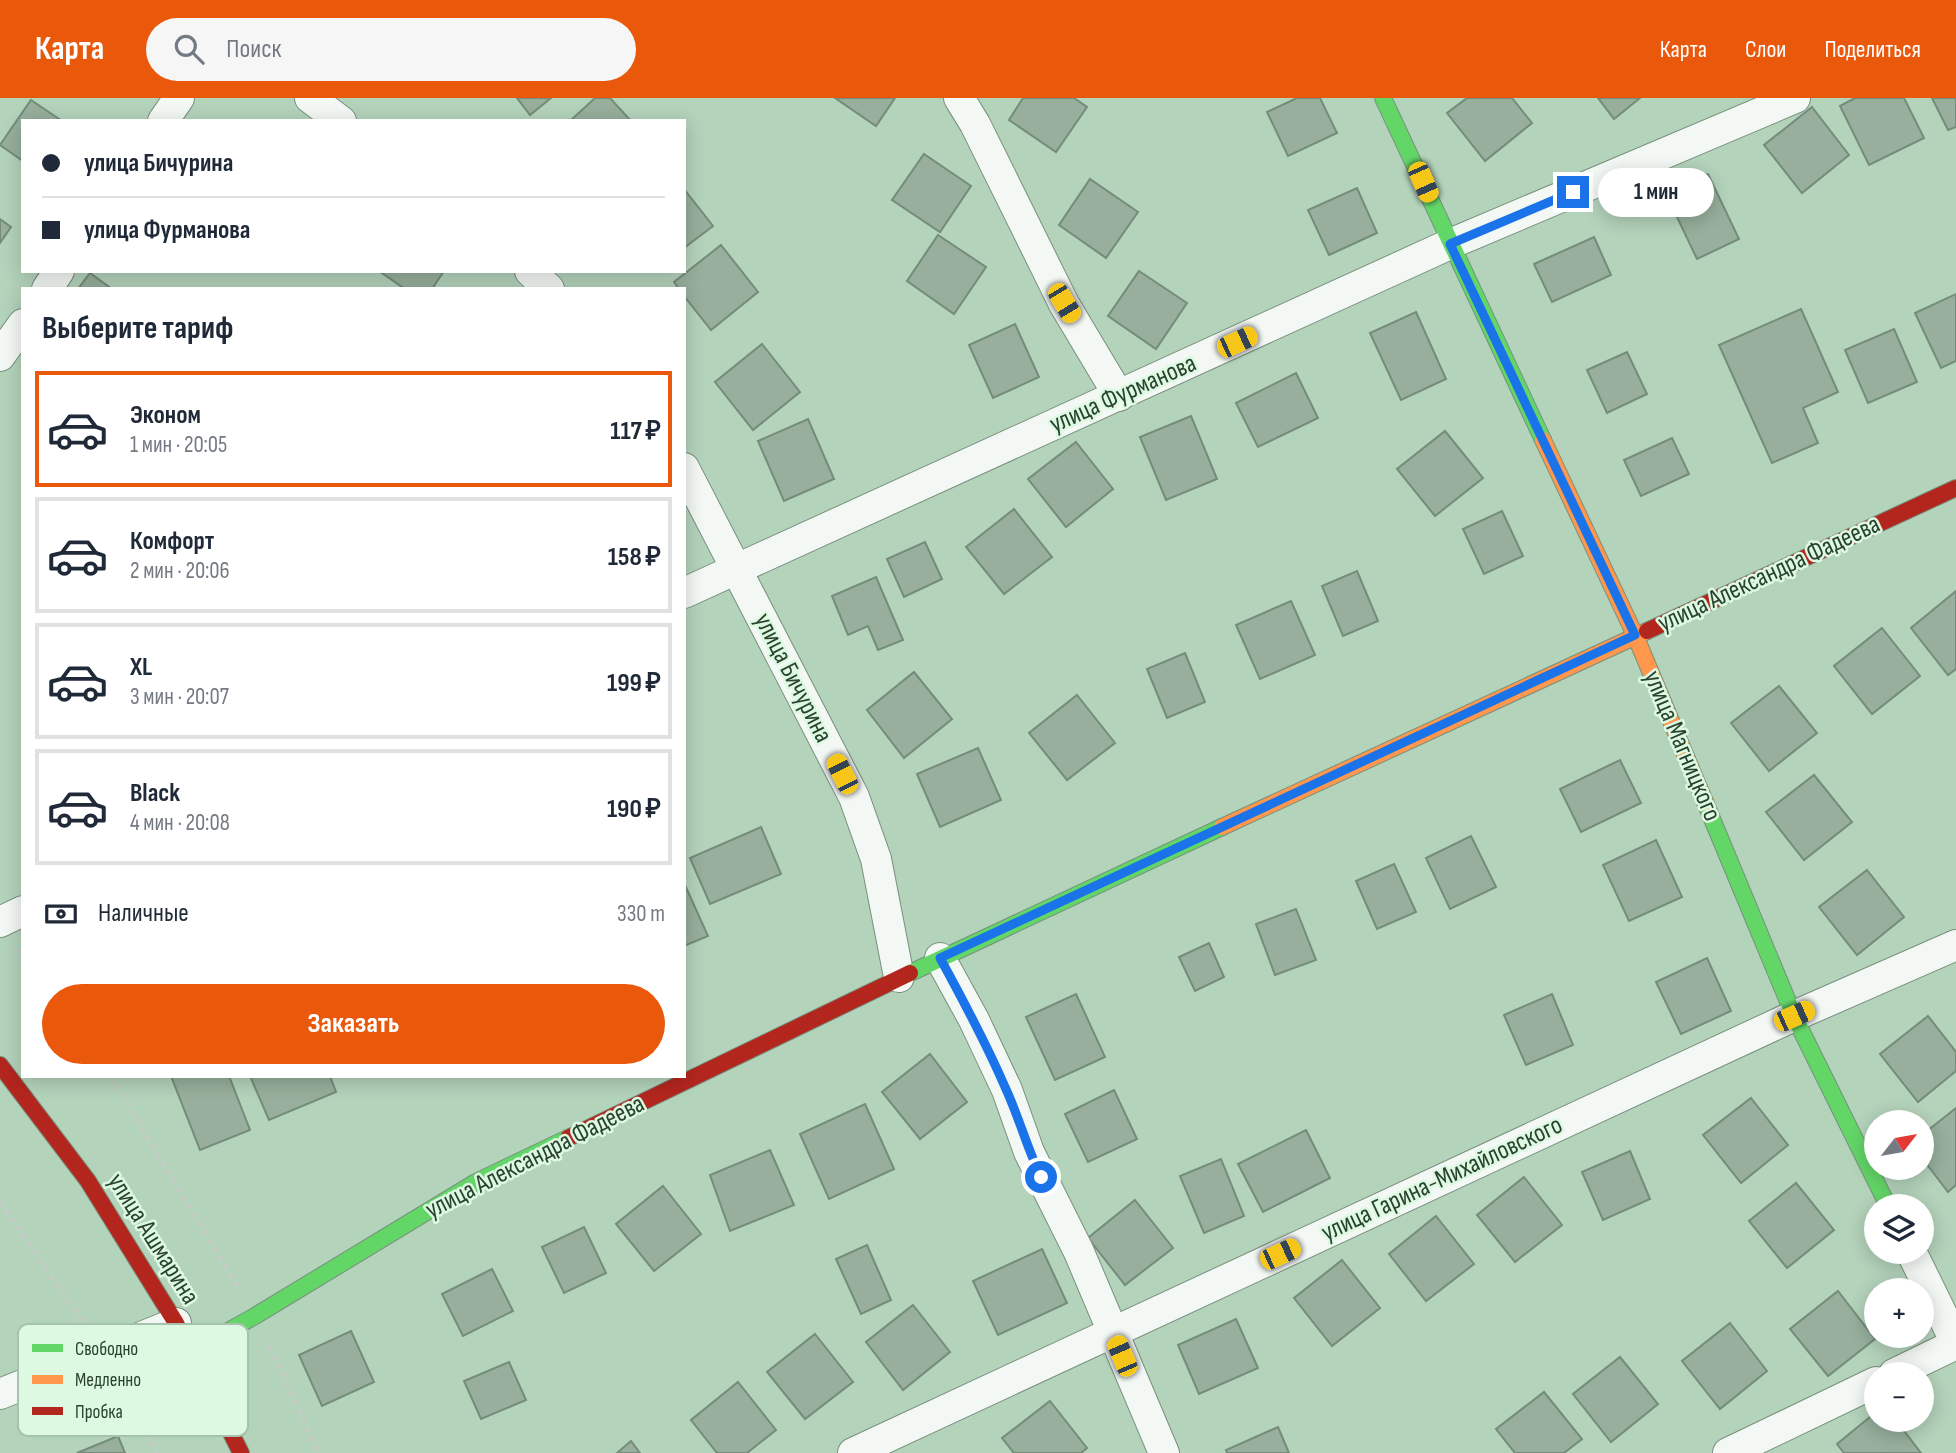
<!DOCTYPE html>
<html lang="ru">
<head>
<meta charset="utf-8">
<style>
  :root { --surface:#fff; --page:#f6f6f7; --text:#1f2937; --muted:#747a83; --line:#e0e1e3; --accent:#ea580c }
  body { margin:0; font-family:"Sofia Sans Condensed",sans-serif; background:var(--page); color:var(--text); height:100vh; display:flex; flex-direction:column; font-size:26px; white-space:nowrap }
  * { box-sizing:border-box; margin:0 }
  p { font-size:23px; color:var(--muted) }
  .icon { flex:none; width:38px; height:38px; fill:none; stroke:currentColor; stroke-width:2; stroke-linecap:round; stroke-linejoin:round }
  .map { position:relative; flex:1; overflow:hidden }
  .details { position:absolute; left:21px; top:189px; width:665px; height:791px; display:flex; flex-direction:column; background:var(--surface); border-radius:0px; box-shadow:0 4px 18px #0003 }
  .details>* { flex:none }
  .guide { position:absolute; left:21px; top:21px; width:665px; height:154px; border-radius:0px; box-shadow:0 4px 18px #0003; display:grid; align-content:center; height:154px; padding:0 21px; background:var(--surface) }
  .needle { width:46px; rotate:59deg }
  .tools { position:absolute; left:1864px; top:1012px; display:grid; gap:14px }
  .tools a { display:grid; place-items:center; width:70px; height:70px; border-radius:50%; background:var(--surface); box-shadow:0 4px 18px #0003; font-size:35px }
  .end { position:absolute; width:32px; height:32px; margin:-16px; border:9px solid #1a73e8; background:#fff; box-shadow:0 0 0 4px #fff }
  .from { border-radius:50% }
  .bubble { position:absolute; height:49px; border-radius:24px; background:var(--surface); box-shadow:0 4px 18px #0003; font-size:23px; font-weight:700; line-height:49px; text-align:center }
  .car { position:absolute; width:21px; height:42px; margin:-21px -10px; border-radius:9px; box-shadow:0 0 5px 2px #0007; background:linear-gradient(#f5c518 24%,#345 0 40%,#f5c518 0 76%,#345 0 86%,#f5c518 0) }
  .guide b { display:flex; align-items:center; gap:24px; height:66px; font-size:26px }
  .guide b+b { border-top:2px solid var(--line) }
  .guide i { width:18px; height:18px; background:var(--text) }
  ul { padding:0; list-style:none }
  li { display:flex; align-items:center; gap:21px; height:116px; margin:0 14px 10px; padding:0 7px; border:4px solid var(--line); border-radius:0px }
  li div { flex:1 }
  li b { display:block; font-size:26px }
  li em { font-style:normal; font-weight:700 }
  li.current { border-color:var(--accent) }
  li>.icon { width:63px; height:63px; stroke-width:1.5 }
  h2 { padding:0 21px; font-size:32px; line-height:84px }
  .pay { display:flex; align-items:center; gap:18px; height:77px; padding:0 21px; font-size:26px }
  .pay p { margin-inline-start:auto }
  .cta { display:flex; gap:14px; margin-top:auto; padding:14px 21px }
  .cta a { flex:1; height:80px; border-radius:42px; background:var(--accent); color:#fff; font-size:28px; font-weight:700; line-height:80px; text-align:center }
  header { display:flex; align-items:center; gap:42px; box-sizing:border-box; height:98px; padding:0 35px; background:var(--accent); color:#fff }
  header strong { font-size:33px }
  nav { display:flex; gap:38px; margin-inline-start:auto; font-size:24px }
  .search { width:490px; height:63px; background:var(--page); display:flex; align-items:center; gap:18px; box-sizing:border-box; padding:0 24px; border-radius:38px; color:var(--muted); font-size:26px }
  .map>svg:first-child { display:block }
</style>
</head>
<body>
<header>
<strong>Карта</strong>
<div class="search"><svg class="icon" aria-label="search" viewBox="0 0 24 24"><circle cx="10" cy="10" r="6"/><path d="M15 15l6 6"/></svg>Поиск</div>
<nav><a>Карта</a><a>Слои</a><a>Поделиться</a></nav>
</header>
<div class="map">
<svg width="1956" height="1355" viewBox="0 0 1956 1355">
  <rect width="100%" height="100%" fill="#b4d3bb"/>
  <g fill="#97af9c" stroke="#748c7a" stroke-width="2">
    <path d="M517 0H551L530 17Z"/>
    <path d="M595 0H610L631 23H570Z"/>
    <path d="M835 0H895L876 28Z"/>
    <path d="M1023 0H1074L1087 9 1056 54 1009 22Z"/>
    <path d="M1297 0H1320L1337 35 1288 58 1267 14Z"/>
    <path d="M1467 0H1512L1532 25 1485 63 1447 15Z"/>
    <path d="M1598 0H1640L1614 21Z"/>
    <path d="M1855 0H1904L1924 40 1869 67 1840 8Z"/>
    <path d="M1932 0H1956V29L1948 32Z"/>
    <path d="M31 2 62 23H23V63L0 47Z"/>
    <path d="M1812 9 1849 57 1802 95 1764 47Z"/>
    <path d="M924 56 971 88 940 134 892 102Z"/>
    <path d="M1708 76 1739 141 1697 161 1666 96Z"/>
    <path d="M1090 81 1138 114 1106 160 1059 127Z"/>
    <path d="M1357 90 1377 135 1329 157 1308 112Z"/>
    <path d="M684 91 713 128 684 150Z"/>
    <path d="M0 121 11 129 0 145Z"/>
    <path d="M938 137 986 169 954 216 907 183Z"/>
    <path d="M1594 139 1611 177 1552 204 1534 166Z"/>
    <path d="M721 147 758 194 711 232 684 198V191H679L674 184Z"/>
    <path d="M379 173H444L432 191H405Z"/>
    <path d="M1139 173 1187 205 1156 251 1108 218Z"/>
    <path d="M90 175 112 191H78Z"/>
    <path d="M1956 196V263L1941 270 1915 215Z"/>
    <path d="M1801 211 1838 294 1803 310 1818 345 1772 365 1719 247Z"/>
    <path d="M1416 214 1446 281 1401 302 1370 235Z"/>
    <path d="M1015 226 1039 279 993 300 969 247Z"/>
    <path d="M1894 231 1917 284 1868 305 1845 252Z"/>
    <path d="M762 246 800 294 753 332 715 284Z"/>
    <path d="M1627 254 1647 296 1607 315 1587 272Z"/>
    <path d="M1296 275 1318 320 1258 349 1236 305Z"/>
    <path d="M1191 318 1217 381 1166 402 1140 339Z"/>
    <path d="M808 321 834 381 784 403 758 343Z"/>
    <path d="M1445 333 1483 380 1435 418 1397 371Z"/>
    <path d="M1672 340 1689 376 1641 398 1624 362Z"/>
    <path d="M1076 344 1113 391 1066 429 1028 381Z"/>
    <path d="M1014 411 1052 459 1004 496 966 449Z"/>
    <path d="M1502 413 1523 458 1484 476 1463 431Z"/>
    <path d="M925 444 942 481 904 499 887 461Z"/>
    <path d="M1357 473 1378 523 1343 538 1322 488Z"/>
    <path d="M876 479 903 542 878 552 868 528 848 537 832 498Z"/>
    <path d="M1956 493V571L1948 577 1911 530Z"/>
    <path d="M1291 503 1315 557 1260 581 1236 527Z"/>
    <path d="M1882 530 1920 578 1872 616 1834 568Z"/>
    <path d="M1185 555 1205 604 1167 620 1147 571Z"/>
    <path d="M914 574 952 621 904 660 867 612Z"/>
    <path d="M1779 588 1817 635 1769 673 1731 625Z"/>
    <path d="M1077 597 1115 645 1067 682 1029 635Z"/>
    <path d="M978 650 1001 702 940 729 917 676Z"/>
    <path d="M1620 662 1641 705 1581 734 1560 691Z"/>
    <path d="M1814 677 1852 724 1804 762 1766 714Z"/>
    <path d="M761 729 781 776 710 806 690 760Z"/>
    <path d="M1471 738 1496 789 1450 811 1426 760Z"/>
    <path d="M1656 742 1682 799 1629 823 1603 767Z"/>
    <path d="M1394 766 1416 814 1377 831 1356 783Z"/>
    <path d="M1867 772 1904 819 1857 857 1819 809Z"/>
    <path d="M684 785 708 838 684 848Z"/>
    <path d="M1296 811 1316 862 1275 877 1256 826Z"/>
    <path d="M1209 845 1224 879 1195 893 1179 859Z"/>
    <path d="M1707 860 1731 913 1681 936 1656 884Z"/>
    <path d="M1076 896 1105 959 1055 982 1026 919Z"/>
    <path d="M1552 896 1573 947 1526 967 1504 917Z"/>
    <path d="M1928 918 1956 954V973L1918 1004 1880 956Z"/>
    <path d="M930 956 967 1004 920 1041 882 994Z"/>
    <path d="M171 978H229L250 1032 200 1052Z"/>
    <path d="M250 978H330L336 994 269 1022Z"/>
    <path d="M1114 992 1137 1041 1088 1064 1065 1016Z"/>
    <path d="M1751 1000 1788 1047 1741 1085 1703 1037Z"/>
    <path d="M865 1006 894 1071 829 1101 800 1036Z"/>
    <path d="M1956 1010V1087L1948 1094 1922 1060V1037Z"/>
    <path d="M1306 1032 1330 1080 1263 1114 1238 1066Z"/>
    <path d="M770 1052 794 1107 730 1133 710 1077Z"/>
    <path d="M1630 1053 1650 1101 1603 1122 1582 1074Z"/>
    <path d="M1221 1061 1244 1118 1204 1135 1180 1078Z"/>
    <path d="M1524 1079 1562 1127 1515 1164 1477 1117Z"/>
    <path d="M1796 1085 1834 1132 1787 1170 1749 1123Z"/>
    <path d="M663 1088 701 1136 654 1173 616 1126Z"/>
    <path d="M1135 1102 1173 1150 1125 1187 1088 1140Z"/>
    <path d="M1436 1118 1474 1166 1426 1203 1389 1156Z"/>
    <path d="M584 1129 606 1175 564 1195 542 1149Z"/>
    <path d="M867 1147 891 1202 861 1216 836 1161Z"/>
    <path d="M1042 1151 1067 1205 998 1237 973 1183Z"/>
    <path d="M1342 1162 1380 1210 1332 1248 1294 1200Z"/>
    <path d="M492 1171 513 1213 463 1238 442 1196Z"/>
    <path d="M1838 1193 1875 1241 1828 1278 1790 1231Z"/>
    <path d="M913 1207 950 1254 903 1292 866 1244Z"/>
    <path d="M1236 1221 1258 1270 1199 1296 1178 1247Z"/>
    <path d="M1730 1225 1767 1273 1720 1311 1682 1263Z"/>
    <path d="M351 1233 374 1284 322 1308 299 1257Z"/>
    <path d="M815 1236 853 1284 805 1321 767 1274Z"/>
    <path d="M1620 1259 1658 1306 1611 1344 1573 1296Z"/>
    <path d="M509 1264 526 1302 481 1321 464 1283Z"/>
    <path d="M738 1284 776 1332 747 1355H717L691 1322Z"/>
    <path d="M1544 1294 1582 1341 1564 1355H1515L1496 1331Z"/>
    <path d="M1050 1303 1087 1350 1081 1355H1014L1002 1340Z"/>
    <path d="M1876 1314V1321H1895L1921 1355H1844L1837 1346Z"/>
    <path d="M1278 1329 1289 1355H1227L1226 1352Z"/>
    <path d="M118 1338 125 1355H77Z"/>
    <path d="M631 1343 640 1355H617Z"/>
  </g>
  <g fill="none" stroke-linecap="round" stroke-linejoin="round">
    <defs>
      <g id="street">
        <path d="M310 0 341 23"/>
        <path d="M959 0 975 26 1064 206 1119 298"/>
        <path d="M163 23 179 0"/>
        <path d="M530 173 549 191"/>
        <path d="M47 191 59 173"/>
        <path d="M0 258 23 226"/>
        <path d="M684 370 854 699 876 761 899 879"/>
        <path d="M684 495 1450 146 1795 0"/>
        <path d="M0 824 23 813"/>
        <path d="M940 860 974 922 1007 992 1029 1054 1079 1154 1164 1355"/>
        <path d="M1911 1153 1956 1245"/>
        <path d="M1894 1276 1956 1246"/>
        <path d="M0 1296 176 1225"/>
        <path d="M853 1355 1794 918 1956 847"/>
        <path d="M1728 1355 1876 1284"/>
      </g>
      <g id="fast">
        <path d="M1383 0 1543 342"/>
        <path d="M1705 704 1794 918 1888 1108"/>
        <path d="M910 875 1222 729"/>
        <path d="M192 1253 255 1218 476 1084 568 1040"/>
      </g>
      <g id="slow">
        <path d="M1543 342 1635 537 1705 704"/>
        <path d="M1222 729 1647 533"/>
      </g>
      <g id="jam">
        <path d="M1647 533 1956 390"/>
        <path d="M0 967 88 1083 176 1225 241 1355"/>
        <path d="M568 1040 910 875"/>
      </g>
    </defs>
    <use href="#street" stroke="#78907d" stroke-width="32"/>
    <use href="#fast" stroke="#78907d" stroke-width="18"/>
    <use href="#slow" stroke="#78907d" stroke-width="18"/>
    <use href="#jam" stroke="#78907d" stroke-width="18"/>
    <g stroke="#c3ccc5" stroke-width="4.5" stroke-dasharray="5 5" stroke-linecap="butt">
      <path d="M15 851 23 862"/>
      <path d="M111 978 237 1188"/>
      <path d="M0 1103 86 1230"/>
      <path d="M269 1248 319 1355"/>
      <path d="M119 1282 140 1318 157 1355"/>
    </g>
    <use href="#street" stroke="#f4f8f5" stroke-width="30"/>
    <use href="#fast" stroke="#63d668" stroke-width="16"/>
    <use href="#slow" stroke="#ff974d" stroke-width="16"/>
    <use href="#jam" stroke="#b3261e" stroke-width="16"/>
  </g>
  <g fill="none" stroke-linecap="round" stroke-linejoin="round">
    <path stroke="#1a73e8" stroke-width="9" d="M1041 1079C1027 1050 1019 1019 1005 989 986 945 963 902 940 860L1635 537 1450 146 1573 94"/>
  </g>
  <g text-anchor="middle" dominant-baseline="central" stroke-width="5" stroke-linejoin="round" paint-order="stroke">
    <g font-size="26" fill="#2a422f" stroke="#ddf9e2">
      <text transform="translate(1123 296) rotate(-24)">улица Фурманова</text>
      <text transform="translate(1769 476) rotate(-25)">улица Александра Фадеева</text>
      <text transform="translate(793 580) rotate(63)">улица Бичурина</text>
      <text transform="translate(1682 648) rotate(67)">улица Магницкого</text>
      <text transform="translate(535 1059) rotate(-27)">улица Александра Фадеева</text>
      <text transform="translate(1442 1081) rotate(-25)">улица Гарина-Михайловского</text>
      <text transform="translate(153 1141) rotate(58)">улица Ашмарина</text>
    </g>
  </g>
  <rect x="18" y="1226" width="230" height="112" rx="10" fill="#ddf9e2" stroke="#a7c2ac" stroke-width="2"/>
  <rect x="32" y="1246" width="31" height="8" fill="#63d668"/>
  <rect x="32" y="1277" width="31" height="9" fill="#ff974d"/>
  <rect x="32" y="1309" width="31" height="8" fill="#b3261e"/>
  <g font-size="19" fill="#2a422f">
    <text x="75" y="1257">Свободно</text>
    <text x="75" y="1288">Медленно</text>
    <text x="75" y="1320">Пробка</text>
  </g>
</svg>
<div class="tools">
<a><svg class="needle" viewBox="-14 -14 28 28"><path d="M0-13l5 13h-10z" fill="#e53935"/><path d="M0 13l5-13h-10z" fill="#747a83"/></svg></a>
<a><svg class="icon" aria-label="layers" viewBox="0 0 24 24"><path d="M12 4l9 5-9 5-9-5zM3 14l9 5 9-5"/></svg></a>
<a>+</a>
<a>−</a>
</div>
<i class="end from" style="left:1041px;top:1079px"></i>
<i class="end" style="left:1573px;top:94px"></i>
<div class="bubble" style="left:1598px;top:70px;width:116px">1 мин</div>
<i class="car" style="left:1423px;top:84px;rotate:156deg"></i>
<i class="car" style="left:1064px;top:205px;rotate:149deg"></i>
<i class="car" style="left:1237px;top:244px;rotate:65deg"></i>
<i class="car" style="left:842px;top:676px;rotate:333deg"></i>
<i class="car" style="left:1794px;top:918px;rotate:66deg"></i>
<i class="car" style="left:1280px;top:1156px;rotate:65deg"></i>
<i class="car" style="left:1122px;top:1258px;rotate:337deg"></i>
<div class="guide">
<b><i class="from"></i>улица Бичурина</b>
<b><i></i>улица Фурманова</b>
</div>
<section class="details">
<h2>Выберите тариф</h2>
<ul>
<li class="current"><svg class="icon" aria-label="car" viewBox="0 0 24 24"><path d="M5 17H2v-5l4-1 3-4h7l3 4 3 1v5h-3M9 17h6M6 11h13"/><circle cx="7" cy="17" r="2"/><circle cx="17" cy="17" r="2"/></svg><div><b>Эконом</b><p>1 мин · 20:05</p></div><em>117 ₽</em></li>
<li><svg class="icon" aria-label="car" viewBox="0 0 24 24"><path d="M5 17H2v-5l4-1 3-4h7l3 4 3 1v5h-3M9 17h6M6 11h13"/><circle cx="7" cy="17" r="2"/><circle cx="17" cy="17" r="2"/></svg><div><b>Комфорт</b><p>2 мин · 20:06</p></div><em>158 ₽</em></li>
<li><svg class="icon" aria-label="car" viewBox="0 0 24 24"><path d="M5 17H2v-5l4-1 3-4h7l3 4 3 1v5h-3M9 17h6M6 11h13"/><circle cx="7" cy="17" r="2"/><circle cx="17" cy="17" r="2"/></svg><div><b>XL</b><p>3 мин · 20:07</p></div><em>199 ₽</em></li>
<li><svg class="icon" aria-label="car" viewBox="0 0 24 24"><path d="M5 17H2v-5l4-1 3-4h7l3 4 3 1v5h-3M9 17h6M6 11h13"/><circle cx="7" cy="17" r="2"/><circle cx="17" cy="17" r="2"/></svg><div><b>Black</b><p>4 мин · 20:08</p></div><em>190 ₽</em></li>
</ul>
<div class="pay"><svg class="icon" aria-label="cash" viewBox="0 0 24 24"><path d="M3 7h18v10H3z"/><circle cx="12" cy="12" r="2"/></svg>Наличные<p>330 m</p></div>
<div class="cta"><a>Заказать</a></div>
</section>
</div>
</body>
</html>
